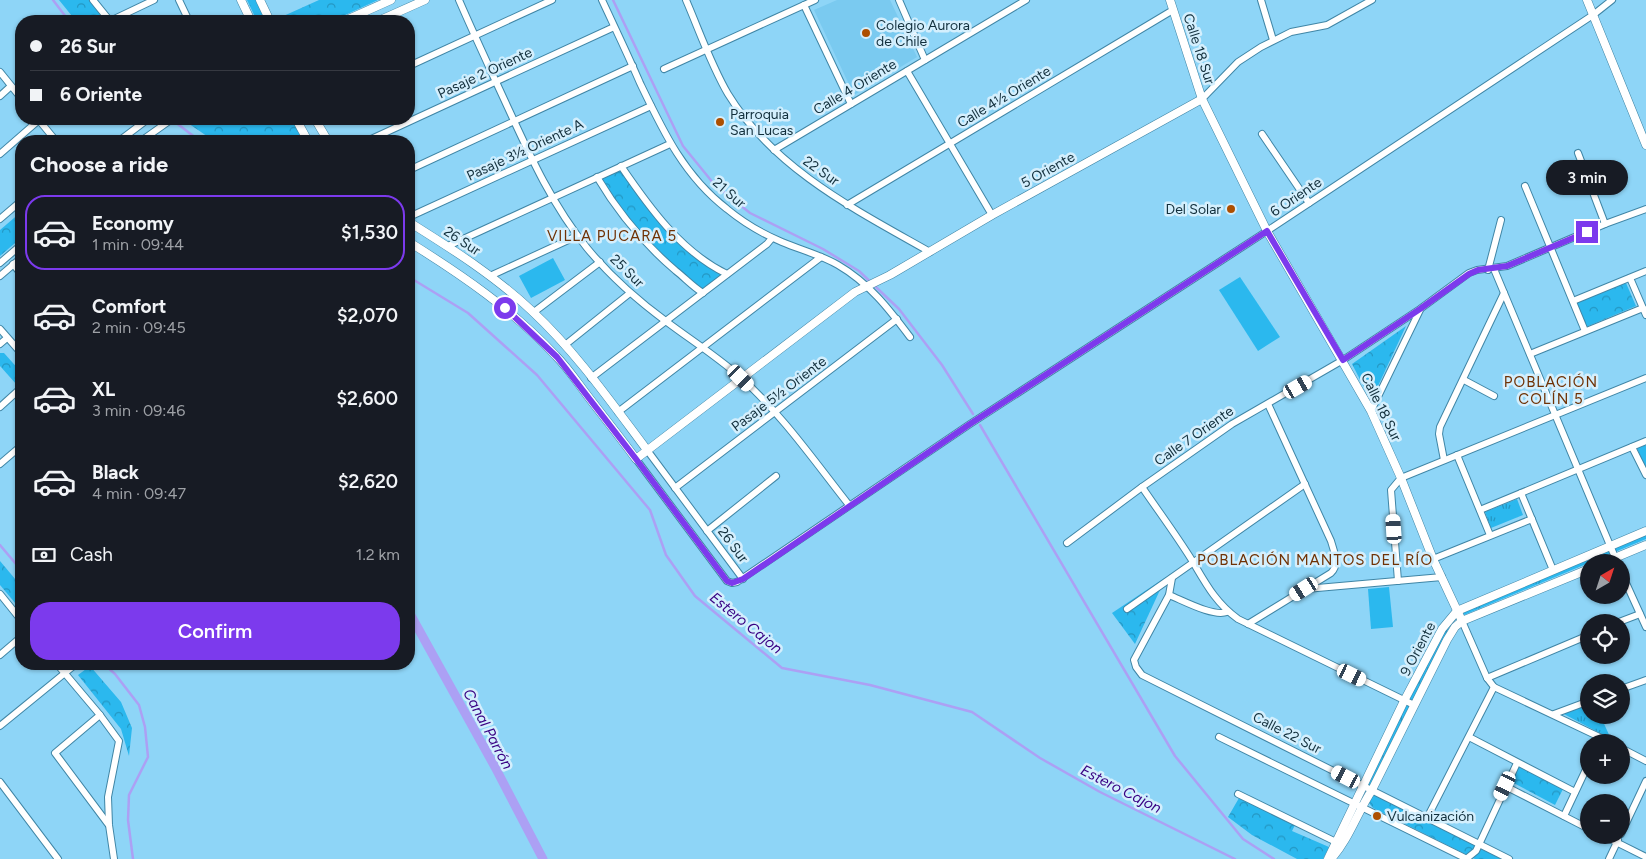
<!DOCTYPE html>
<html lang="en">
<head>
<meta charset="utf-8">
<style>
  :root { --surface:#171b24; --page:#242831; --text:#f1f3f6; --muted:#9ea1a6; --line:#363941; --accent:#7c3aed }
  body { margin:0; font-family:Figtree,sans-serif; background:var(--page); color:var(--text); height:100vh; display:flex; flex-direction:column; font-size:19px; white-space:nowrap }
  * { box-sizing:border-box; margin:0 }
  p { font-size:16px; color:var(--muted) }
  .icon { flex:none; width:28px; height:28px; fill:none; stroke:currentColor; stroke-width:2; stroke-linecap:round; stroke-linejoin:round }
  .map { position:relative; flex:1; overflow:hidden }
  .panel { position:absolute; left:15px; top:135px; width:400px; height:535px; display:flex; flex-direction:column; background:var(--surface); border-radius:20px; box-shadow:0 1px 4px #0004 }
  .panel>* { flex:none }
  .guide { position:absolute; left:15px; top:15px; width:400px; height:110px; border-radius:20px; box-shadow:0 1px 4px #0004; display:grid; align-content:center; height:110px; padding:0 15px; background:var(--surface) }
  .needle { width:32px; rotate:39deg }
  .buttons { position:absolute; left:1580px; top:554px; display:grid; gap:10px }
  .buttons a { display:grid; place-items:center; width:50px; height:50px; border-radius:50%; background:var(--surface); box-shadow:0 1px 4px #0004; font-size:25px }
  .end { position:absolute; width:22px; height:22px; margin:-11px; border:6px solid #7c3aed; background:#fff; box-shadow:0 0 0 2px #fff }
  .from { border-radius:50% }
  .bubble { position:absolute; height:35px; border-radius:18px; background:var(--surface); box-shadow:0 1px 4px #0004; font-size:16px; font-weight:600; line-height:35px; text-align:center }
  .car { position:absolute; width:15px; height:30px; margin:-15px -8px; border-radius:6px; box-shadow:0 0 4px 1px #0007; background:linear-gradient(#fff 24%,#345 0 40%,#fff 0 76%,#345 0 86%,#fff 0) }
  .guide b { display:flex; align-items:center; gap:18px; height:48px; font-size:19px }
  .guide b+b { border-top:1px solid var(--line) }
  .guide i { width:12px; height:12px; background:var(--text) }
  ul { padding:0; list-style:none }
  li { display:flex; align-items:center; gap:15px; height:75px; margin:0 10px 8px; padding:0 5px; border:2px solid transparent; border-radius:20px }
  li div { flex:1 }
  li b { display:block; font-size:19px }
  li em { font-style:normal; font-weight:600 }
  li.selected { border-color:var(--accent) }
  li>.icon { width:45px; height:45px; stroke-width:1.5 }
  h2 { padding:0 15px; font-size:22px; line-height:60px }
  .pay { display:flex; align-items:center; gap:12px; height:55px; padding:0 15px; font-size:19px }
  .pay p { margin-inline-start:auto }
  .button { display:flex; gap:10px; margin-top:auto; padding:10px 15px }
  .button a { flex:1; height:58px; border-radius:20px; background:var(--accent); color:#fff; font-size:20px; font-weight:600; line-height:58px; text-align:center }
  .map>svg:first-child { display:block }
</style>
</head>
<body>
<div class="map">
<svg width="1646" height="859" viewBox="0 0 1646 859">
  <defs>
    <pattern id="grass-tufts" width="24" height="20" patternUnits="userSpaceOnUse" patternTransform="scale(1.25)"><rect width="24" height="20" fill="#2bb8ee"/><path d="M3 7l-1-3M5 7V3M7 7l1-3M15 17l-1-3M17 17v-4M19 17l1-3" fill="none" stroke="#2396c2"/></pattern>
    <pattern id="park-crowns" width="20" height="18" patternUnits="userSpaceOnUse" patternTransform="scale(1.25)"><rect width="20" height="18" fill="#2bb8ee"/><path d="M2 6a3 3 0 1 1 6 0M12 15a3 3 0 1 1 6 0" fill="none" stroke="#2396c2"/></pattern>
  </defs>
  <rect width="100%" height="100%" fill="#8ed5f7"/>
  <path fill="#7acaf0" d="M837 0H890L917 57 854 95 814 10Z"/>
  <g fill="url(#grass-tufts)">
    <path d="M247 0H256L266 21H257Z"/>
    <path d="M1646 445V466L1645 467 1637 448Z"/>
    <path d="M1517 499 1523 515 1491 528 1485 512Z"/>
    <path d="M1646 529V539L1464 615 1461 607Z"/>
    <path d="M1445 619 1450 626 1369 787 1362 784Z"/>
    <path d="M1589 702V715H1600L1611 739 1560 712Z"/>
  </g>
  <g fill="url(#park-crowns)">
    <path d="M59 0H89L106 21H76Z"/>
    <path d="M319 0H378L332 21H280L279 18Z"/>
    <path d="M182 119H298L305 134 290 141H214Z"/>
    <path d="M621 166 675 235 727 274 703 293 632 228 597 177Z"/>
    <path d="M21 212V238L0 256V230Z"/>
    <path d="M1626 283 1636 306 1586 327 1575 303Z"/>
    <path d="M1406 326 1371 401 1352 364Z"/>
    <path d="M0 353H4L21 372V382L17 385 0 366Z"/>
    <path d="M0 561 21 586V610L0 585Z"/>
    <path d="M1166 577 1135 644 1112 613Z"/>
    <path d="M90 666 121 702 132 728 129 756 121 729 78 675Z"/>
    <path d="M1517 765 1563 789 1555 805 1508 780Z"/>
    <path d="M1376 795 1501 859H1475L1373 808 1368 802 1370 797Z"/>
    <path d="M1239 798 1295 825 1292 831 1329 847 1323 859H1297L1252 835 1228 817Z"/>
  </g>
  <g fill="#2bb8ee">
    <path d="M553 258 565 280 531 298 519 276Z"/>
    <path d="M1240 277 1280 337 1258 351 1219 290Z"/>
    <path d="M1389 587 1393 627 1371 629 1368 589Z"/>
  </g>
  <g fill="none" stroke-linecap="round" stroke-linejoin="round">
    <g stroke="#aca0f4" stroke-width="2.5">
      <path d="M53 0 69 21"/>
      <path d="M613 0 683 146 714 184 750 213 823 249 859 271 899 309 942 365 973 414"/>
      <path d="M171 119 200 141"/>
      <path d="M409 277 468 313 537 375 650 510 666 555 695 596 782 668 870 685 972 712 1040 758 1100 792 1235 859"/>
      <path d="M980 425 1175 756 1243 839 1274 859"/>
      <path d="M0 545 21 570"/>
      <path d="M104 664 115 674 139 705 145 727 148 757 129 795 128 820 133 859"/>
    </g>
    <path stroke="#aca0f4" stroke-width="9" d="M409 612 495 767 543 859"/>
    <defs>
      <g id="minor">
        <path d="M93 0 110 21 154 0"/>
        <path d="M179 0 189 21"/>
        <path d="M459 0C475 37 492 73 509 110 531 158 553 206 587 248 610 276 637 300 667 322 691 340 716 356 739 376 781 413 815 462 849 505"/>
        <path d="M602 0C615 28 628 55 640 83 663 131 684 176 727 209 744 223 763 234 782 242 801 250 821 255 838 265 869 283 889 309 910 337"/>
        <path d="M686 0C699 30 711 65 728 94 774 169 856 210 930 252"/>
        <path d="M899 0 925 60"/>
        <path d="M1261 0 1273 40"/>
        <path d="M804 5 851 104"/>
        <path d="M409 66 552 0"/>
        <path d="M664 69 815 0"/>
        <path d="M907 71 992 215"/>
        <path d="M0 72 21 98"/>
        <path d="M0 96 11 86"/>
        <path d="M1202 99 1238 62 1261 47 1291 32 1327 25 1372 0"/>
        <path d="M38 119 56 141"/>
        <path d="M1262 134 1309 203"/>
        <path d="M119 141 148 119"/>
        <path d="M141 141 172 119"/>
        <path d="M367 141 614 27"/>
        <path d="M774 150 1026 0"/>
        <path d="M1578 153 1605 224"/>
        <path d="M0 154 39 120"/>
        <path d="M621 166C649 207 681 252 727 274"/>
        <path d="M409 170 633 66"/>
        <path d="M597 177C619 214 643 243 676 271 685 278 693 287 703 293"/>
        <path d="M1525 186 1585 331"/>
        <path d="M847 205 1173 10"/>
        <path d="M409 217 651 106"/>
        <path d="M0 219 21 201"/>
        <path d="M448 246 670 144"/>
        <path d="M0 263 21 245"/>
        <path d="M13 264 21 274"/>
        <path d="M1494 269 1617 562"/>
        <path d="M1488 270 1501 220"/>
        <path d="M0 276 21 258"/>
        <path d="M490 276 577 236"/>
        <path d="M1630 278 1646 315"/>
        <path d="M1573 301 1646 271"/>
        <path d="M534 312 600 262"/>
        <path d="M0 329 21 353"/>
        <path d="M0 344 7 338"/>
        <path d="M565 345 630 293"/>
        <path d="M1530 354 1643 308"/>
        <path d="M591 378 767 244 772 238"/>
        <path d="M1464 380 1494 396"/>
        <path d="M0 407 21 388"/>
        <path d="M1371 411 1420 310"/>
        <path d="M618 412 821 257"/>
        <path d="M1632 447 1646 475"/>
        <path d="M647 450 743 579"/>
        <path d="M1457 455 1490 535"/>
        <path d="M636 459 727 581 732 583 737 582 970 424 1267 231 1593 15 1612 0"/>
        <path d="M1444 460 1439 434 1440 427 1504 293"/>
        <path d="M0 464 21 446"/>
        <path d="M1142 487C1159 512 1177 536 1193 562 1206 584 1216 603 1238 619L1414 705"/>
        <path d="M675 488 897 319"/>
        <path d="M1521 493 1553 570"/>
        <path d="M1480 510 1646 441"/>
        <path d="M707 531 776 476"/>
        <path d="M1067 543 1142 487 1232 424 1343 360 1420 309 1469 273 1477 270 1507 266 1605 224 1646 209"/>
        <path d="M1433 559 1532 519"/>
        <path d="M1621 572 1646 627"/>
        <path d="M1172 578 1169 595 1134 660 1136 667 1142 675 1509 859"/>
        <path d="M1398 581 1391 490 1401 478 1646 378"/>
        <path d="M1306 589 1442 577"/>
        <path d="M0 594 21 620"/>
        <path d="M1169 595C1184 601 1213 617 1227 612"/>
        <path d="M1127 609 1305 484"/>
        <path d="M1462 621 1487 678 1494 687 1610 742"/>
        <path d="M1619 622 1640 614"/>
        <path d="M1248 624 1331 573C1340 564 1334 552 1331 541L1268 404"/>
        <path d="M0 655 21 637"/>
        <path d="M57 664 100 715 119 741 108 797 109 825 114 859"/>
        <path d="M1487 678 1589 635"/>
        <path d="M1621 689 1646 680"/>
        <path d="M1554 714 1589 701"/>
        <path d="M100 715 55 753 108 824"/>
        <path d="M0 726 76 664"/>
        <path d="M1219 737 1467 859"/>
        <path d="M1469 737 1575 792"/>
        <path d="M1621 748 1646 761"/>
        <path d="M0 782 58 859"/>
        <path d="M1505 786 1589 829"/>
        <path d="M1238 794 1336 842"/>
        <path d="M1564 816 1589 763"/>
        <path d="M1427 818 1494 687"/>
        <path d="M1621 834 1646 781"/>
        <path d="M1602 835 1646 857"/>
        <path d="M1466 859 1476 851 1517 763"/>
        <path d="M1609 859 1618 840"/>
      </g>
      <g id="tertiary">
        <path d="M241 0 251 21"/>
        <path d="M260 0 270 21"/>
        <path d="M1170 0 1202 99 1267 231 1371 411 1401 478 1433 559 1462 621"/>
        <path d="M1587 0 1646 145"/>
        <path d="M344 21 391 0"/>
        <path d="M378 21 425 0"/>
        <path d="M296 119 308 141"/>
        <path d="M315 119 328 141"/>
        <path d="M409 222C452 249 495 276 532 311 576 352 611 402 647 450"/>
        <path d="M409 242C462 275 513 310 556 356 568 368 577 382 587 395 603 416 620 437 636 459L855 292 890 275 992 215 1202 99"/>
        <path d="M1605 562 1646 545"/>
        <path d="M1328 859 1404 701 1442 629 1457 611 1646 531"/>
        <path d="M1331 859C1349 839 1357 813 1372 790L1447 640 1455 627 1462 621 1589 569"/>
      </g>
    </defs>
    <use href="#minor" stroke="#4086a6" stroke-width="8"/>
    <use href="#tertiary" stroke="#4086a6" stroke-width="9"/>
    <use href="#minor" stroke="#fff" stroke-width="6"/>
    <use href="#tertiary" stroke="#fff" stroke-width="8"/>
  </g>
  <g fill="none" stroke-linecap="round" stroke-linejoin="round">
    <path stroke="#7c3aed" stroke-width="6" d="M505 308 557 357 636 459 727 581 732 583 743 579 970 424 1267 231 1343 360 1420 309 1469 274 1478 270 1507 266 1587 232"/>
  </g>
  <g fill="#ad4f00" stroke="#d4effd" stroke-width="2">
    <circle cx="866" cy="33" r="5"/>
    <circle cx="720" cy="122" r="5"/>
    <circle cx="1231" cy="209" r="5"/>
    <circle cx="1377" cy="816" r="5"/>
  </g>
  <g text-anchor="middle" dominant-baseline="central" stroke-width="5" stroke-linejoin="round" paint-order="stroke">
    <g font-size="14" fill="#122f3c" stroke="#d4effd" text-anchor="start">
      <text x="876" y="25">Colegio Aurora<tspan x="876" dy="16">de Chile</tspan></text>
      <text x="730" y="114">Parroquia<tspan x="730" dy="16">San Lucas</tspan></text>
      <text x="1221" y="209" text-anchor="end">Del Solar</text>
      <text x="1387" y="816">Vulcanización</text>
    </g>
    <g font-size="14" fill="#122f3c" stroke="#d4effd">
      <text transform="translate(1199 49) rotate(72)">Calle 18 Sur</text>
      <text transform="translate(485 73) rotate(-25)">Pasaje 2 Oriente</text>
      <text transform="translate(855 87) rotate(-31)">Calle 4 Oriente</text>
      <text transform="translate(1004 97) rotate(-31)">Calle 4½ Oriente</text>
      <text transform="translate(525 150) rotate(-25)">Pasaje 3½ Oriente A</text>
      <text transform="translate(1048 170) rotate(-29)">5 Oriente</text>
      <text transform="translate(821 171) rotate(35)">22 Sur</text>
      <text transform="translate(729 193) rotate(41)">21 Sur</text>
      <text transform="translate(1296 197) rotate(-34)">6 Oriente</text>
      <text transform="translate(462 241) rotate(33)">26 Sur</text>
      <text transform="translate(627 271) rotate(44)">25 Sur</text>
      <text transform="translate(779 394) rotate(-37)">Pasaje 5½ Oriente</text>
      <text transform="translate(1381 407) rotate(64)">Calle 18 Sur</text>
      <text transform="translate(1194 436) rotate(-35)">Calle 7 Oriente</text>
      <text transform="translate(733 545) rotate(53)">26 Sur</text>
      <text transform="translate(1418 649) rotate(-62)">9 Oriente</text>
      <text transform="translate(1287 733) rotate(27)">Calle 22 Sur</text>
    </g>
    <g font-size="15" letter-spacing="1" fill="#6f3205" stroke="#d4effd">
      <text x="612" y="236">VILLA PUCARA 5</text>
      <text x="1551" y="382">POBLACIÓN<tspan x="1551" dy="17">COLÍN 5</tspan></text>
      <text x="1315" y="560">POBLACIÓN MANTOS DEL RÍO</text>
    </g>
    <g font-size="15" font-style="italic" fill="#380083" stroke="#d4effd">
      <text transform="translate(746 623) rotate(39)">Estero Cajon</text>
      <text transform="translate(488 729) rotate(62)">Canal Parrón</text>
      <text transform="translate(1121 789) rotate(27)">Estero Cajon</text>
    </g>
  </g>
</svg>
<div class="buttons">
<a><svg class="needle" viewBox="-14 -14 28 28"><path d="M0-13l5 13h-10z" fill="#e53935"/><path d="M0 13l5-13h-10z" fill="#9ea1a6"/></svg></a>
<a><svg class="icon" aria-label="locate" viewBox="0 0 24 24"><circle cx="12" cy="12" r="6"/><path d="M12 2v4M12 18v4M2 12h4M18 12h4"/></svg></a>
<a><svg class="icon" aria-label="layers" viewBox="0 0 24 24"><path d="M12 4l9 5-9 5-9-5zM3 14l9 5 9-5"/></svg></a>
<a>+</a>
<a>−</a>
</div>
<i class="end from" style="left:505px;top:308px"></i>
<i class="end" style="left:1587px;top:232px"></i>
<div class="bubble" style="left:1546px;top:160px;width:82px">3 min</div>
<i class="car" style="left:741px;top:378px;rotate:135deg"></i>
<i class="car" style="left:1298px;top:387px;rotate:60deg"></i>
<i class="car" style="left:1394px;top:529px;rotate:356deg"></i>
<i class="car" style="left:1304px;top:589px;rotate:238deg"></i>
<i class="car" style="left:1352px;top:675px;rotate:116deg"></i>
<i class="car" style="left:1346px;top:777px;rotate:297deg"></i>
<i class="car" style="left:1505px;top:786px;rotate:205deg"></i>
<div class="guide">
<b><i class="from"></i>26 Sur</b>
<b><i></i>6 Oriente</b>
</div>
<section class="panel">
<h2>Choose a ride</h2>
<ul>
<li class="selected"><svg class="icon" aria-label="car" viewBox="0 0 24 24"><path d="M5 17H2v-5l4-1 3-4h7l3 4 3 1v5h-3M9 17h6M6 11h13"/><circle cx="7" cy="17" r="2"/><circle cx="17" cy="17" r="2"/></svg><div><b>Economy</b><p>1 min · 09:44</p></div><em>$1,530</em></li>
<li><svg class="icon" aria-label="car" viewBox="0 0 24 24"><path d="M5 17H2v-5l4-1 3-4h7l3 4 3 1v5h-3M9 17h6M6 11h13"/><circle cx="7" cy="17" r="2"/><circle cx="17" cy="17" r="2"/></svg><div><b>Comfort</b><p>2 min · 09:45</p></div><em>$2,070</em></li>
<li><svg class="icon" aria-label="car" viewBox="0 0 24 24"><path d="M5 17H2v-5l4-1 3-4h7l3 4 3 1v5h-3M9 17h6M6 11h13"/><circle cx="7" cy="17" r="2"/><circle cx="17" cy="17" r="2"/></svg><div><b>XL</b><p>3 min · 09:46</p></div><em>$2,600</em></li>
<li><svg class="icon" aria-label="car" viewBox="0 0 24 24"><path d="M5 17H2v-5l4-1 3-4h7l3 4 3 1v5h-3M9 17h6M6 11h13"/><circle cx="7" cy="17" r="2"/><circle cx="17" cy="17" r="2"/></svg><div><b>Black</b><p>4 min · 09:47</p></div><em>$2,620</em></li>
</ul>
<div class="pay"><svg class="icon" aria-label="cash" viewBox="0 0 24 24"><path d="M3 7h18v10H3z"/><circle cx="12" cy="12" r="2"/></svg>Cash<p>1.2 km</p></div>
<div class="button"><a>Confirm</a></div>
</section>
</div>
</body>
</html>
